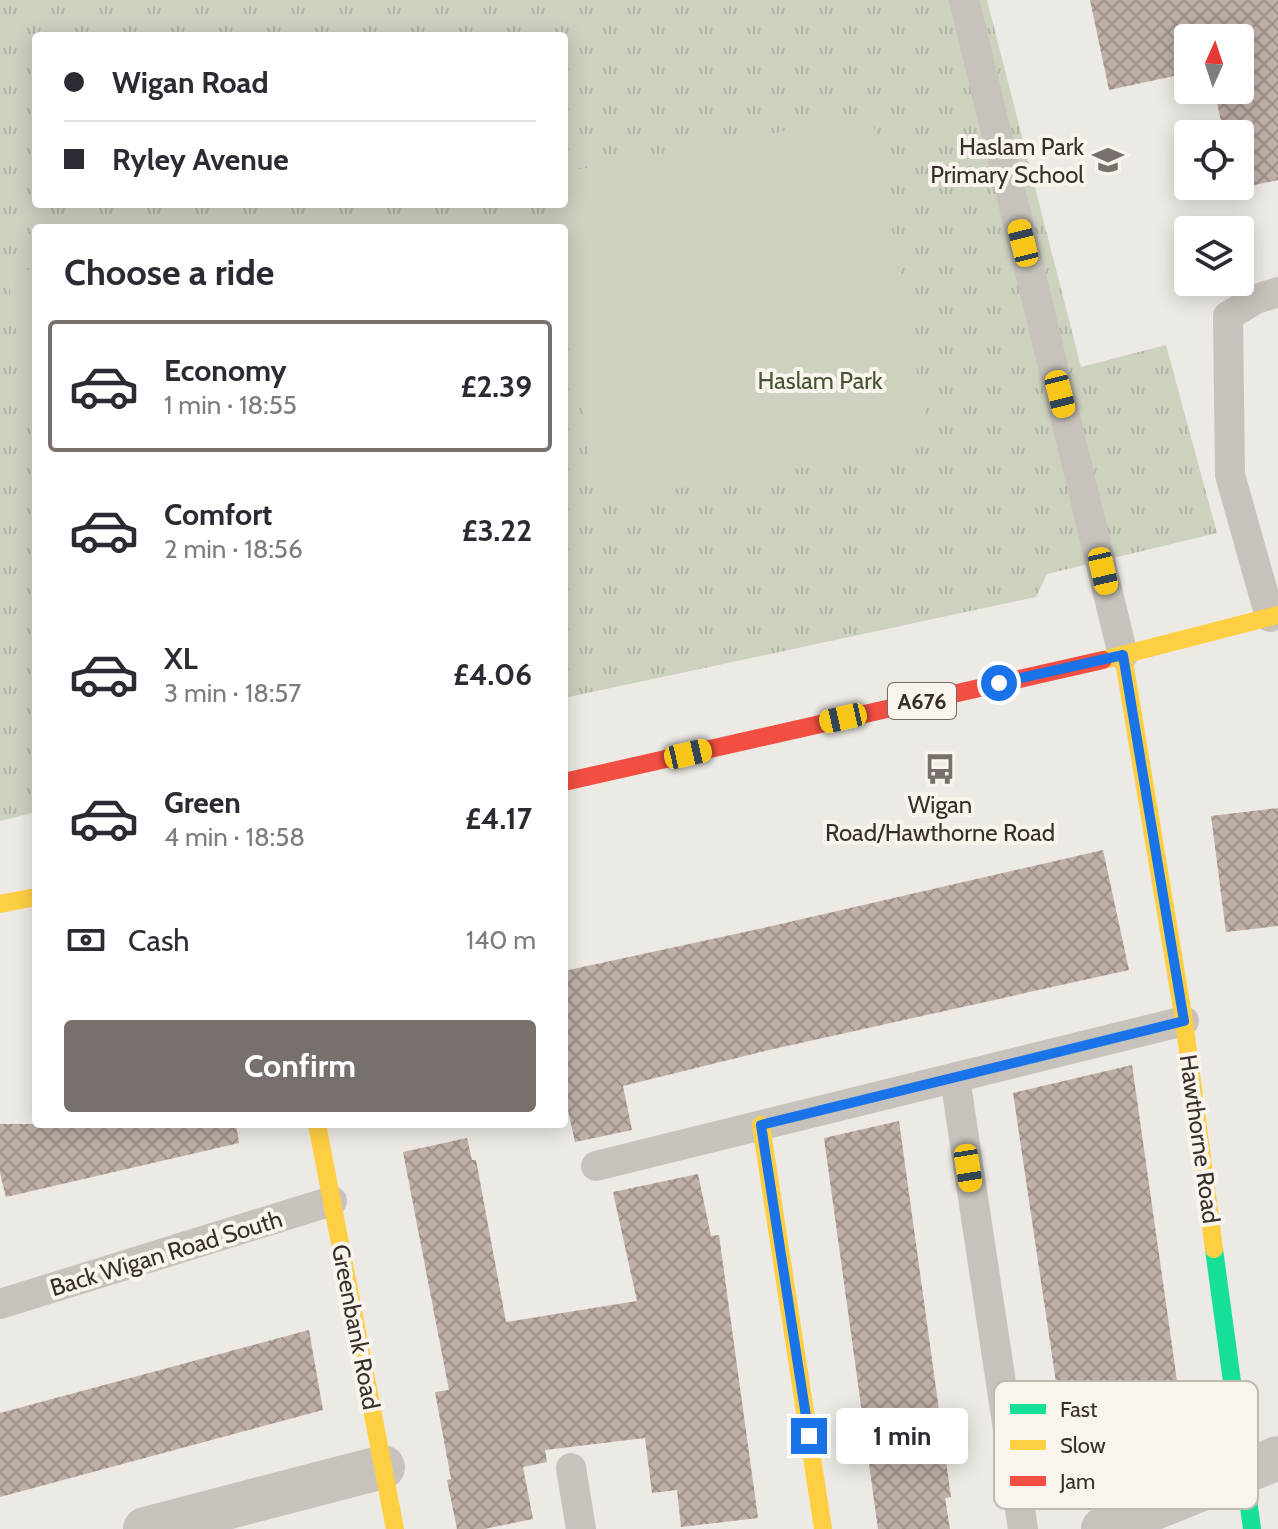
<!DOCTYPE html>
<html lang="en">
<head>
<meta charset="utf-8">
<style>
  :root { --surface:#fff; --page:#f2f2f3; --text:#2b2b33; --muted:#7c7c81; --line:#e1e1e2; --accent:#77706c }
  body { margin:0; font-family:Cabin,sans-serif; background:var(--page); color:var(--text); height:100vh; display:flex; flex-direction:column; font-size:30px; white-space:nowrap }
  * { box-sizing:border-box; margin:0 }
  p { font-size:26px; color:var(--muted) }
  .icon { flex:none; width:44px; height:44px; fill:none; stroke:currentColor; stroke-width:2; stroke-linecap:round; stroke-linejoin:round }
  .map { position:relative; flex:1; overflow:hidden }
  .sheet { position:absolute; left:32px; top:224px; width:536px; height:904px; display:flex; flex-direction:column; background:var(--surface); border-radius:8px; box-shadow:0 4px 20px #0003 }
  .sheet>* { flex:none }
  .hud { position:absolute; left:32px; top:32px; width:536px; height:176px; border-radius:8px; box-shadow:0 4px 20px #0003; display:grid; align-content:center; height:176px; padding:0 32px; background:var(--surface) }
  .needle { width:52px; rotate:3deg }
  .controls { position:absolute; left:1174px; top:24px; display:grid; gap:16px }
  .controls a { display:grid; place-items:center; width:80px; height:80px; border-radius:8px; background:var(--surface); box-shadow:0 4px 20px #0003; font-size:40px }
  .end { position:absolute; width:36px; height:36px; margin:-18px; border:10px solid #1a73e8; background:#fff; box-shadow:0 0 0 4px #fff }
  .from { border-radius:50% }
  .bubble { position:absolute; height:56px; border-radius:8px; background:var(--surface); box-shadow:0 4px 20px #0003; font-size:26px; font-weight:700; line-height:56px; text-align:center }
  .car { position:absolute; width:24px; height:48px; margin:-24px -12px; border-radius:10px; box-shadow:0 0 6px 2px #0007; background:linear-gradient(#f5c518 24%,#345 0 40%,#f5c518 0 76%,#345 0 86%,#f5c518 0) }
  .hud b { display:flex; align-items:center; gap:28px; height:76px; font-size:30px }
  .hud b+b { border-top:2px solid var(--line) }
  .hud i { width:20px; height:20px; background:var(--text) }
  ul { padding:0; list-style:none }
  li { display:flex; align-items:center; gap:24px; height:132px; margin:0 16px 12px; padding:0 16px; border:4px solid transparent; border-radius:8px }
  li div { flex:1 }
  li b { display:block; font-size:30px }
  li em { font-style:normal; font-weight:700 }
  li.on { border-color:var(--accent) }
  li>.icon { width:72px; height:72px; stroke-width:1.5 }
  h2 { padding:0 32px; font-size:36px; line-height:96px }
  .pay { display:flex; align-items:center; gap:20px; height:88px; padding:0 32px; font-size:30px }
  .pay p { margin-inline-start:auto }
  .primary-button { display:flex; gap:16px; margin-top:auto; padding:16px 32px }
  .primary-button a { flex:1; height:92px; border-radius:8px; background:var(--accent); color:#fff; font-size:32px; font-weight:700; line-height:92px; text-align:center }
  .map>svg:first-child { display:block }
</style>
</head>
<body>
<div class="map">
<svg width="1278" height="1529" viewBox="0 0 1278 1529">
  <defs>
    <pattern id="park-tufts" width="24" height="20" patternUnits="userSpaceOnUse" patternTransform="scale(2)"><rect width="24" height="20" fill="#cdd2bf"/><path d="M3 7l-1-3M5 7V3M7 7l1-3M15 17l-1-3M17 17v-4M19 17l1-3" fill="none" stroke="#b1b5a4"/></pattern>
    <pattern id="building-cross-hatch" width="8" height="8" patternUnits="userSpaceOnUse" patternTransform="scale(2)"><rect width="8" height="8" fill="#bfafa7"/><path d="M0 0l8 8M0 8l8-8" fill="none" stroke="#9c8f88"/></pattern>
  </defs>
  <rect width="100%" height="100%" fill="#ede9e4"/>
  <path fill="url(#park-tufts)" fill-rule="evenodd" d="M0 0H987L1081 367 1166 345 1217 533 1047 574 1036 597 564 698V228H36V812L0 821ZM36 36H564V204H36Z"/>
  <g fill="#cdd2bf">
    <path d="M872 115 930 446 596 502 564 283V228H556L553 204H564V172Z"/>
    <path d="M328 213 331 228H249Z"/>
    <path d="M36 268V453L7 274Z"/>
  </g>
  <g fill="url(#building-cross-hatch)">
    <path d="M1090 0H1278V180L1236 189 1235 186H1240V134H1224L1214 90H1240V38H1188V73L1109 90Z"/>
    <path d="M1278 808V926L1226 932 1211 816Z"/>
    <path d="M1103 850 1129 970 769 1050 623 1086 632 1130 575 1142 564 1093V971L754 930Z"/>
    <path d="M1132 1065 1186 1444 1106 1475 1104 1458 1068 1463 1013 1093Z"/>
    <path d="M899 1121 951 1497 945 1498 950 1529H878L824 1138Z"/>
    <path d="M0 1124H236L239 1143 6 1197 0 1173Z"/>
    <path d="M467 1138 472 1160H476L506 1322 637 1301 613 1192 698 1174 711 1236 719 1235 758 1518 681 1527 677 1490 652 1493 645 1438 545 1450 547 1462 523 1467 533 1519 484 1529H457L447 1480 451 1479 435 1392 449 1390 403 1152Z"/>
    <path d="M309 1330 323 1410 0 1497V1413Z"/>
  </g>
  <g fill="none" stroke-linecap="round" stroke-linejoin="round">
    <g stroke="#c7c2bc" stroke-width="30">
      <path d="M964 0 1123 655"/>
      <path d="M1270 617 1230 475 1228 316 1256 299 1278 292"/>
      <path d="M955 1078 1023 1529"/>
      <path d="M596 1166 1184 1021"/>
      <path d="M0 1304 332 1201"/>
      <path d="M571 1468 581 1529"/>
    </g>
    <g stroke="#c7c2bc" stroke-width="44">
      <path d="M145 1529 383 1467"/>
      <path d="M1103 1529 1278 1458"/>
    </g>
    <path stroke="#16e098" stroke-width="18" d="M1214 1249 1252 1529"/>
    <g stroke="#ffcf43" stroke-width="18">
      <path d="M1123 655 1184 1021 1214 1249"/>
      <path d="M1103 660 1278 615"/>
      <path d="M0 904 36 897"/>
      <path d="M317 1124 395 1529"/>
      <path d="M761 1125 823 1529"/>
    </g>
    <path stroke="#f24e42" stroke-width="18" d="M564 782 1103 660"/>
  </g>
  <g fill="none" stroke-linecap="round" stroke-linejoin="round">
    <path stroke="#1a73e8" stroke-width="10" d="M809 1436 761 1125 1184 1021 1123 655 999 683"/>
  </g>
  <defs>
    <symbol id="school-bare" viewBox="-9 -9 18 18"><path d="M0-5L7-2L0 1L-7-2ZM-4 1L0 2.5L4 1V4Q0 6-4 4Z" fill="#77706c" stroke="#f9f4ec" stroke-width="2.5" paint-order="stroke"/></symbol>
    <symbol id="bus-bare" viewBox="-9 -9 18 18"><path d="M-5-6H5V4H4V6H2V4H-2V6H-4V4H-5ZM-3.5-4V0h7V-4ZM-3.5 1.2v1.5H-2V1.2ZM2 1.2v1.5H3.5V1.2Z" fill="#77706c" stroke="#f9f4ec" stroke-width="2.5" paint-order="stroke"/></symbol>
  </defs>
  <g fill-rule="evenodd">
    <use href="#school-bare" x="1086" y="138" width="44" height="44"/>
    <use href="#bus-bare" x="918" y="747" width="44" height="44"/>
  </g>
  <g text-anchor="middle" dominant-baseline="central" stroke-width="8" stroke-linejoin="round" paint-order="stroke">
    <rect fill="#f9f4ec" stroke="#716a65" stroke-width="2" x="888" y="683" width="68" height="36" rx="6"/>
    <g font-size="22" font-weight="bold" fill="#372f2b">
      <text x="922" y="701">A676</text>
    </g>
    <g font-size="24" fill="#372f2b" stroke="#f9f4ec" text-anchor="end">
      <text x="1084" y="146">Haslam Park<tspan x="1084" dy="28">Primary School</tspan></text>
      <text x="940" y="804" text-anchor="middle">Wigan<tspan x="940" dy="28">Road/Hawthorne Road</tspan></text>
    </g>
    <g font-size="24" fill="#455430" stroke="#f9f4ec">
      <text x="820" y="380">Haslam Park</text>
    </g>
    <g font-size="24" fill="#372f2b" stroke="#f9f4ec">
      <text transform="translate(1200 1139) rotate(82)">Hawthorne Road</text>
      <text transform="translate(166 1253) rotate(-17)">Back Wigan Road South</text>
      <text transform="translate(356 1327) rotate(79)">Greenbank Road</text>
    </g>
  </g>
  <rect x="994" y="1381" width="264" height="128" rx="12" fill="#f9f4ec" stroke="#bfb9b2" stroke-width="2"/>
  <rect x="1010" y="1404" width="36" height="10" fill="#16e098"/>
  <rect x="1010" y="1440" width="36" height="10" fill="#ffcf43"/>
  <rect x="1010" y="1476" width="36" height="10" fill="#f24e42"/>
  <g font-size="22" fill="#372f2b">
    <text x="1060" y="1417">Fast</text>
    <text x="1060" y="1453">Slow</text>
    <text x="1060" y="1489">Jam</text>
  </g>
</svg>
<div class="controls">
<a><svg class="needle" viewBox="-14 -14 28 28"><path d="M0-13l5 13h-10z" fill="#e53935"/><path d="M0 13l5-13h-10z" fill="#7c7c81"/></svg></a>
<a><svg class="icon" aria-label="locate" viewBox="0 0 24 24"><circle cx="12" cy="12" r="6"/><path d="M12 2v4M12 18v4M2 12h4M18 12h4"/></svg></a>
<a><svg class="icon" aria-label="layers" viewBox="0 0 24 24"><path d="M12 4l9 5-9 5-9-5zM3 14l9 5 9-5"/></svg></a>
</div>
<i class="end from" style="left:999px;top:683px"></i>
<i class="end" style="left:809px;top:1436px"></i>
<div class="bubble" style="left:836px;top:1408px;width:132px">1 min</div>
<i class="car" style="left:1023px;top:243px;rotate:346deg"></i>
<i class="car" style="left:1060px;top:394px;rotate:166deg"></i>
<i class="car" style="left:1103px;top:571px;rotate:167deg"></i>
<i class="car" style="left:843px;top:718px;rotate:257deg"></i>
<i class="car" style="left:688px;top:754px;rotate:77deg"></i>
<i class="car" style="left:968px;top:1168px;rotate:171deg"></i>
<div class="hud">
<b><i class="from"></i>Wigan Road</b>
<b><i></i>Ryley Avenue</b>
</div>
<section class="sheet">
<h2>Choose a ride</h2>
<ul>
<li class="on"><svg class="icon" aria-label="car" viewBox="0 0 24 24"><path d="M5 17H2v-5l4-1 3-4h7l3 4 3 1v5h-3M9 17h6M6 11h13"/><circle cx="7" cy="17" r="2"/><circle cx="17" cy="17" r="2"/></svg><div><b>Economy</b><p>1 min · 18:55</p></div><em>£2.39</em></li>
<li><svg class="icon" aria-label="car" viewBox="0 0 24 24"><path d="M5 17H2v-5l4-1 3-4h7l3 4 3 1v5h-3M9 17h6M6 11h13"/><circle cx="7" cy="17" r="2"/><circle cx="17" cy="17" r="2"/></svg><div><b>Comfort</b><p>2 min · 18:56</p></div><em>£3.22</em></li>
<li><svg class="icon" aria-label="car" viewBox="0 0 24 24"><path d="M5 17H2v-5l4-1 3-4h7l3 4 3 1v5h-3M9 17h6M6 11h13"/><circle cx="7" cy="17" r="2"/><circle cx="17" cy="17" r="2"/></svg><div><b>XL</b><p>3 min · 18:57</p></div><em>£4.06</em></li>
<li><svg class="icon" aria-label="car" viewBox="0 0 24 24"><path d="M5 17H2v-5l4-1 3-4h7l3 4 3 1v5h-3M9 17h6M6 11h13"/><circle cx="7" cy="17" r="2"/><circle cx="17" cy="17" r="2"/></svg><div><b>Green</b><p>4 min · 18:58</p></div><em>£4.17</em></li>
</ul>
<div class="pay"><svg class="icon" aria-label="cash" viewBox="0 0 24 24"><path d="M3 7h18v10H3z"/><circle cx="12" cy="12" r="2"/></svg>Cash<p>140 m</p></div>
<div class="primary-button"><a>Confirm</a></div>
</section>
</div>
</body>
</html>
